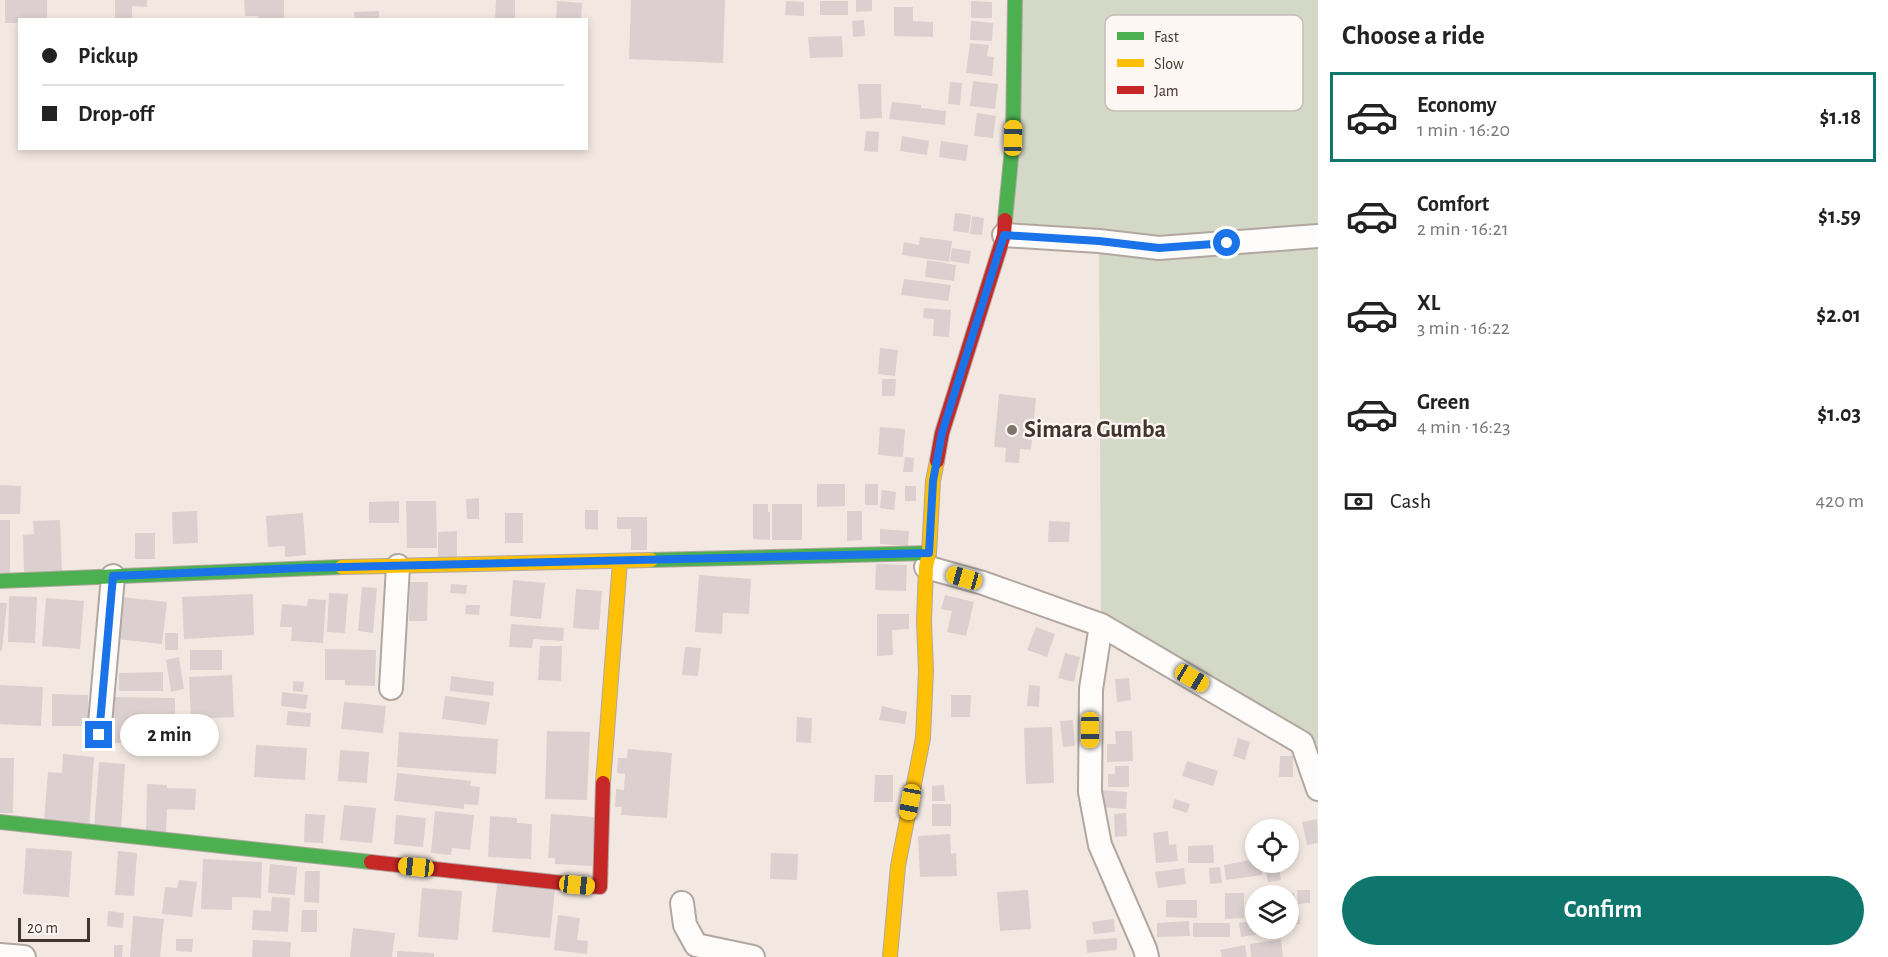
<!DOCTYPE html>
<html lang="en">
<head>
<meta charset="utf-8">
<style>
  :root { --surface:#fff; --page:#f2f2f2; --text:#222; --muted:#767676; --line:#e0e0e0; --accent:#0f766e }
  body { margin:0; font-family:"Alegreya Sans",sans-serif; background:var(--page); color:var(--text); height:100vh; display:flex; flex-direction:column; font-size:22px; white-space:nowrap }
  * { box-sizing:border-box; margin:0 }
  p { font-size:20px; color:var(--muted) }
  .icon { flex:none; width:33px; height:33px; fill:none; stroke:currentColor; stroke-width:2; stroke-linecap:round; stroke-linejoin:round }
  .map { position:relative; flex:1; overflow:hidden }
  .panel { display:flex; flex-direction:column; background:var(--surface); width:570px }
  .panel>* { flex:none }
  .guide { position:absolute; left:18px; top:18px; width:570px; height:132px; border-radius:0px; box-shadow:0 3px 9px #0003; display:grid; align-content:center; height:132px; padding:0 24px; background:var(--surface) }
  .buttons { position:absolute; left:1245px; top:819px; display:grid; gap:12px }
  .buttons a { display:grid; place-items:center; width:54px; height:54px; border-radius:50%; background:var(--surface); box-shadow:0 3px 9px #0003; font-size:30px }
  .scale { position:absolute; left:18px; bottom:15px; width:72px; box-sizing:border-box; padding-left:6px; border:3px solid #41342c; border-top:0; font-size:16px; line-height:21px; white-space:nowrap; color:#41342c; -webkit-text-stroke:4px #fdf6f2; paint-order:stroke }
  .end { position:absolute; width:27px; height:27px; margin:-14px; border:8px solid #1a73e8; background:#fff; box-shadow:0 0 0 3px #fff }
  .from { border-radius:50% }
  .bubble { position:absolute; height:42px; border-radius:21px; background:var(--surface); box-shadow:0 3px 9px #0003; font-size:20px; font-weight:700; line-height:42px; text-align:center }
  .car { position:absolute; width:18px; height:36px; margin:-18px -9px; border-radius:8px; box-shadow:0 0 4px 2px #0007; background:linear-gradient(#f5c518 24%,#345 0 40%,#f5c518 0 76%,#345 0 86%,#f5c518 0) }
  .guide b { display:flex; align-items:center; gap:21px; height:57px; font-size:22px }
  .guide b+b { border-top:2px solid var(--line) }
  .guide i { width:15px; height:15px; background:var(--text) }
  ul { padding:0; list-style:none }
  li { display:flex; align-items:center; gap:18px; height:90px; margin:0 12px 9px; padding:0 12px; border:3px solid transparent; border-radius:0px }
  li div { flex:1 }
  li b { display:block; font-size:22px }
  li em { font-style:normal; font-weight:700 }
  li.current { border-color:var(--accent) }
  li>.icon { width:54px; height:54px; stroke-width:1.5 }
  h2 { padding:0 24px; font-size:27px; line-height:72px }
  .pay { display:flex; align-items:center; gap:15px; height:66px; padding:0 24px; font-size:22px }
  .pay p { margin-inline-start:auto }
  .button { display:flex; gap:12px; margin-top:auto; padding:12px 24px }
  .button a { flex:1; height:69px; border-radius:36px; background:var(--accent); color:#fff; font-size:24px; font-weight:700; line-height:69px; text-align:center }
  main { display:flex; flex:1; min-height:0 }
  .map>svg:first-child { display:block }
</style>
</head>
<body>
<main>
<div class="map">
<svg width="1318" height="957" viewBox="0 0 1318 957">
  <rect width="100%" height="100%" fill="#f3e8e1"/>
  <path fill="#d4d8c7" d="M1015 0H1318V789L1302 743 1101 625 1099 241 1004 235Z"/>
  <g fill="#dccfcf">
    <path d="M5 0H47V20H20V23H5Z"/>
    <path d="M115 0H147V7L132 6V20H115Z"/>
    <path d="M244 0H284V20H258V16H245Z"/>
    <path d="M496 0H515V20H495Z"/>
    <path d="M631 0H725L723 63 629 59Z"/>
    <path d="M856 0H872V11L856 12Z"/>
    <path d="M557 1 582 3 581 20H556Z"/>
    <path d="M786 1 804 2V16L785 15Z"/>
    <rect x="820" y="1" width="28" height="14"/>
    <path d="M971 1 992 2V18H971Z"/>
    <path d="M894 7H913V21L933 22V37L894 36Z"/>
    <path d="M379 11V20H355L354 12Z"/>
    <path d="M864 20 865 36 853 37 852 21Z"/>
    <path d="M971 21 993 23 992 41 970 40Z"/>
    <path d="M842 36 843 57 810 58 808 37Z"/>
    <path d="M970 43 989 45 987 56 994 57 992 76 966 73Z"/>
    <path d="M973 81 998 84 995 109 970 106Z"/>
    <path d="M950 82 962 83 960 105 948 104Z"/>
    <path d="M858 84H881L882 118 860 119Z"/>
    <path d="M892 102 921 105V108L946 111 945 125 889 119Z"/>
    <path d="M977 113 996 116 993 138 974 136Z"/>
    <path d="M866 131 879 132 878 152 864 151Z"/>
    <path d="M902 136 929 141 927 155 900 151Z"/>
    <path d="M941 141 968 145 966 161 939 157Z"/>
    <path d="M955 213 971 215 969 233 953 231Z"/>
    <path d="M972 216 984 218 982 235 970 234Z"/>
    <path d="M920 237 952 241 949 262 902 255 904 242 919 245Z"/>
    <path d="M952 248 971 251 969 264 950 261Z"/>
    <path d="M927 260 956 265 954 281 925 277Z"/>
    <path d="M904 279 951 285 948 301 901 295Z"/>
    <path d="M924 308 951 310 949 337 933 336 934 319 923 318Z"/>
    <path d="M880 348 898 350 895 376 878 374Z"/>
    <path d="M882 379H896L895 396H882Z"/>
    <path d="M999 394 1036 398 1031 450 1020 449 1019 463 1005 462 1006 448 994 447Z"/>
    <path d="M880 427 905 429 903 457 878 455Z"/>
    <path d="M905 457 914 458 913 472H903Z"/>
    <path d="M817 484H845V506L817 507Z"/>
    <rect x="865" y="484" width="13" height="21"/>
    <path d="M0 485 21 486 20 514H0Z"/>
    <rect x="905" y="486" width="11" height="15"/>
    <path d="M882 490 896 492 894 510 880 508Z"/>
    <path d="M479 498V519H467L466 499Z"/>
    <path d="M399 501V523H369V502Z"/>
    <path d="M406 501H436L437 548H407Z"/>
    <path d="M753 504H768V512H770V540L753 539Z"/>
    <rect x="772" y="504" width="30" height="36"/>
    <path d="M585 510H598V530L585 529Z"/>
    <path d="M197 511 198 543 173 544 172 512Z"/>
    <path d="M847 511H862V540L847 541Z"/>
    <path d="M303 513 306 555 285 557V546L268 547 266 516Z"/>
    <rect x="505" y="513" width="18" height="30"/>
    <path d="M617 517H647V550H631V529H617Z"/>
    <rect x="0" y="520" width="10" height="54"/>
    <path d="M60 520 62 571 24 572 23 535 34 534 33 521Z"/>
    <path d="M1049 521 1070 522 1069 542H1048Z"/>
    <path d="M880 529 909 531 908 546 880 544Z"/>
    <path d="M457 531V557H438V532Z"/>
    <rect x="135" y="533" width="20" height="26"/>
    <path d="M876 564 907 565 906 591 875 590Z"/>
    <path d="M699 575 751 579 749 614 723 613 722 634 695 632Z"/>
    <path d="M513 580 545 583 541 619 510 616Z"/>
    <path d="M410 582H428L427 621H409Z"/>
    <path d="M451 584 467 585 466 594 450 593Z"/>
    <path d="M362 587 377 588 373 633 358 631Z"/>
    <path d="M576 589 602 591 599 630 573 628Z"/>
    <path d="M329 593 348 594 345 633 327 632Z"/>
    <path d="M253 594 254 635 184 639 182 597Z"/>
    <path d="M945 595 974 602 966 636 947 632 952 611 941 609Z"/>
    <path d="M9 596 37 597 35 643 8 642Z"/>
    <path d="M121 597 167 602 162 644 116 639Z"/>
    <path d="M46 598 84 601 80 649 42 646Z"/>
    <path d="M308 599 326 600 323 643 291 641 292 627H280L282 604 307 606Z"/>
    <path d="M0 603H7L2 651 0 650Z"/>
    <path d="M466 605H480L479 615 465 614Z"/>
    <path d="M877 614H909V629L892 630 893 655 877 656Z"/>
    <path d="M511 624 564 628 563 641 533 639 532 648 509 647Z"/>
    <path d="M1036 627 1055 634 1047 657 1027 650Z"/>
    <rect x="165" y="633" width="13" height="17"/>
    <path d="M540 646H562L561 681 538 680Z"/>
    <path d="M685 647 701 648 698 676 682 675Z"/>
    <path d="M325 649 376 650 375 686 345 685V680H325Z"/>
    <rect x="190" y="650" width="32" height="20"/>
    <path d="M1065 653 1080 657 1074 682 1058 678Z"/>
    <path d="M179 657 184 689 171 692 166 660Z"/>
    <path d="M163 672V691H119V673Z"/>
    <path d="M232 675 234 717 191 719 189 677Z"/>
    <path d="M451 676 494 682 493 696 450 691Z"/>
    <path d="M1129 678 1131 700 1117 702 1115 679Z"/>
    <path d="M293 681 304 682 303 692 293 691Z"/>
    <path d="M0 685 43 687 41 726 0 724Z"/>
    <path d="M1029 685 1040 686 1039 707 1027 706Z"/>
    <path d="M282 692 308 695 306 709 281 706Z"/>
    <path d="M52 694 88 695V726H52Z"/>
    <path d="M951 695H971L970 717H951Z"/>
    <path d="M445 696 490 702 486 725 442 719Z"/>
    <path d="M110 697 175 698V743H110Z"/>
    <path d="M344 702 386 706 383 733 341 729Z"/>
    <path d="M882 706 907 712 905 724 879 720Z"/>
    <path d="M288 711 311 713 310 727 286 725Z"/>
    <path d="M797 717 812 718 811 743 796 742Z"/>
    <path d="M1073 720 1075 746 1063 747 1060 721Z"/>
    <path d="M1052 727 1054 783 1026 784 1024 728Z"/>
    <path d="M547 731 590 732 587 800 545 799Z"/>
    <path d="M1115 731H1132L1133 761 1107 762V744H1116Z"/>
    <path d="M399 732 498 739 496 774 397 767Z"/>
    <path d="M1238 738 1250 742 1245 760 1233 756Z"/>
    <path d="M256 745 307 748 305 780 254 777Z"/>
    <path d="M628 749 672 753 667 818 621 815 622 807H615L616 789 624 790 625 774 617 773 618 758H627Z"/>
    <path d="M340 750 369 752 367 783 338 781Z"/>
    <path d="M63 754 94 757 89 829 44 820 48 772 62 773Z"/>
    <path d="M1280 756H1293V777H1279Z"/>
    <path d="M0 758H14L13 813H0Z"/>
    <path d="M1187 761 1218 771 1213 786 1182 776Z"/>
    <path d="M99 762 125 764 121 831 94 829Z"/>
    <path d="M1115 766H1129V787H1108V774H1115Z"/>
    <path d="M397 773 471 781 470 786 480 787 478 805 464 804V809L394 801Z"/>
    <path d="M875 775H893V802H874Z"/>
    <path d="M147 784 167 785V788L196 789 195 810 167 809 166 833H146Z"/>
    <path d="M944 785 945 801H932V786Z"/>
    <path d="M1099 790 1127 792 1126 809 1098 807Z"/>
    <path d="M1175 799 1190 804 1187 813 1172 808Z"/>
    <rect x="932" y="804" width="19" height="22"/>
    <path d="M344 805 376 808 372 843 340 840Z"/>
    <path d="M435 811 474 815 470 850 452 848 451 855 431 853Z"/>
    <path d="M1126 813 1127 836 1115 837 1114 814Z"/>
    <path d="M305 814 325 815 323 843 304 842Z"/>
    <path d="M551 814 595 817 592 866 555 864V858H548Z"/>
    <path d="M396 815 426 818 423 847 394 844Z"/>
    <path d="M490 816 517 818V823L532 824 531 859 488 857Z"/>
    <path d="M1317 819 1318 843 1307 845 1302 822Z"/>
    <path d="M1168 831 1169 845 1176 844 1178 861 1156 863 1153 833Z"/>
    <path d="M950 834 951 854 956 853 957 876 920 877 918 836Z"/>
    <path d="M1213 845 1214 863H1188V846Z"/>
    <path d="M26 848 72 851 69 897 23 894Z"/>
    <path d="M118 851 137 853 134 896 115 895Z"/>
    <path d="M771 853 798 854 797 880 770 879Z"/>
    <path d="M203 859 262 862 261 898 232 897V910L201 909Z"/>
    <path d="M1256 859V862H1260L1262 875 1226 880 1224 865Z"/>
    <path d="M1264 862H1278L1281 880 1268 882Z"/>
    <path d="M270 864 297 867 295 895 268 893Z"/>
    <path d="M1220 867 1222 883 1210 884 1209 868Z"/>
    <path d="M1184 868 1186 884 1158 888 1155 872Z"/>
    <path d="M305 871H320L319 903 304 902Z"/>
    <path d="M179 880 197 882 192 917 162 914 165 887 177 888Z"/>
    <path d="M497 884 555 889 550 938 492 932Z"/>
    <path d="M422 888 462 891 458 940 418 937Z"/>
    <path d="M1028 890 1031 929 1000 931 997 892Z"/>
    <path d="M1297 890H1310V903L1298 904Z"/>
    <path d="M1225 893H1244V918L1225 919Z"/>
    <path d="M1294 893 1295 910 1288 911V896H1272V894Z"/>
    <path d="M272 897 290 898 288 932 252 930 253 910 271 911Z"/>
    <path d="M1166 900H1197V918L1166 917Z"/>
    <path d="M302 910H317V932H301Z"/>
    <path d="M108 911 124 913 123 928 107 926Z"/>
    <path d="M1299 913 1300 924 1288 925V914Z"/>
    <path d="M558 915 580 918 577 940 588 941 587 954 554 950Z"/>
    <path d="M133 916 164 919 160 957H130Z"/>
    <path d="M1114 919 1115 932 1094 934 1092 922Z"/>
    <path d="M1256 920V928H1273V932L1241 937 1239 923Z"/>
    <path d="M1189 921 1190 936 1157 937V923Z"/>
    <rect x="1193" y="923" width="37" height="14"/>
    <path d="M353 928 395 933 392 957H350Z"/>
    <path d="M1117 938V950L1087 953 1086 940Z"/>
    <path d="M176 939H193L192 952 176 951Z"/>
    <path d="M1281 939 1283 957H1251L1250 944Z"/>
    <path d="M253 940 291 942 290 957H252Z"/>
    <path d="M114 945H123L122 957H114Z"/>
    <path d="M1245 945 1247 957H1222L1220 950Z"/>
    <path d="M397 951 434 953V957H397Z"/>
  </g>
  <g fill="none" stroke-linecap="round" stroke-linejoin="round">
    <defs>
      <g id="street">
        <path d="M1004 235 1099 241 1159 248 1318 236"/>
        <path d="M926 567 983 583 1101 625 1091 689 1090 792 1100 845 1145 949 1147 957"/>
        <path d="M1101 625 1302 743 1318 789"/>
        <path d="M391 688 398 566"/>
        <path d="M99 735 113 576"/>
        <path d="M682 903 685 925 696 945 753 957"/>
        <path d="M0 955 24 957"/>
      </g>
      <g id="fast">
        <path d="M1005 220 1013 138 1015 0"/>
        <path d="M651 560 929 553"/>
        <path d="M0 581 342 567"/>
        <path d="M0 822 371 862"/>
      </g>
      <g id="slow">
        <path d="M342 567 651 560"/>
        <path d="M603 783 620 561"/>
        <path d="M890 957 898 866 923 738 926 671 924 621 926 567 929 553 933 481 937 461"/>
      </g>
      <g id="jam">
        <path d="M937 461 942 433 1004 235 1005 220"/>
        <path d="M371 862 600 887 603 783"/>
      </g>
    </defs>
    <use href="#street" stroke="#b2a7a0" stroke-width="26"/>
    <use href="#fast" stroke="#b2a7a0" stroke-width="16"/>
    <use href="#slow" stroke="#b2a7a0" stroke-width="16"/>
    <use href="#jam" stroke="#b2a7a0" stroke-width="16"/>
    <use href="#street" stroke="#fdfcfa" stroke-width="22"/>
    <use href="#fast" stroke="#4caf50" stroke-width="14"/>
    <use href="#slow" stroke="#ffc107" stroke-width="14"/>
    <use href="#jam" stroke="#c62828" stroke-width="14"/>
  </g>
  <g fill="none" stroke-linecap="round" stroke-linejoin="round">
    <path stroke="#1a73e8" stroke-width="8" d="M99 735 113 576 302 568 929 553 933 481 942 433 1004 235 1099 241 1159 248 1227 243"/>
  </g>
  <circle fill="#7f736b" stroke="#fdf6f2" stroke-width="2" cx="1012" cy="430" r="6"/>
  <g text-anchor="middle" dominant-baseline="central" stroke-width="4.5" stroke-linejoin="round" paint-order="stroke">
    <g font-size="24" font-weight="bold" fill="#41342c" stroke="#fdf6f2" text-anchor="start">
      <text x="1024" y="430">Simara Gumba</text>
    </g>
  </g>
  <rect x="1105" y="15" width="198" height="96" rx="9" fill="#fdf6f2" stroke="#c5bcb7" stroke-width="1.5"/>
  <rect x="1117" y="32" width="27" height="8" fill="#4caf50"/>
  <rect x="1117" y="59" width="27" height="8" fill="#ffc107"/>
  <rect x="1117" y="86" width="27" height="8" fill="#c62828"/>
  <g font-size="16" fill="#41342c">
    <text x="1154" y="42">Fast</text>
    <text x="1154" y="69">Slow</text>
    <text x="1154" y="96">Jam</text>
  </g>
</svg>
<div class="buttons">
<a><svg class="icon" aria-label="locate" viewBox="0 0 24 24"><circle cx="12" cy="12" r="6"/><path d="M12 2v4M12 18v4M2 12h4M18 12h4"/></svg></a>
<a><svg class="icon" aria-label="layers" viewBox="0 0 24 24"><path d="M12 4l9 5-9 5-9-5zM3 14l9 5 9-5"/></svg></a>
</div>
<div class="scale">20 m</div>
<i class="end from" style="left:1227px;top:243px"></i>
<i class="end" style="left:99px;top:735px"></i>
<div class="bubble" style="left:120px;top:714px;width:99px">2 min</div>
<i class="car" style="left:1013px;top:138px;rotate:1deg"></i>
<i class="car" style="left:964px;top:578px;rotate:286deg"></i>
<i class="car" style="left:1192px;top:678px;rotate:121deg"></i>
<i class="car" style="left:1090px;top:730px;rotate:180deg"></i>
<i class="car" style="left:910px;top:802px;rotate:191deg"></i>
<i class="car" style="left:416px;top:867px;rotate:276deg"></i>
<i class="car" style="left:577px;top:885px;rotate:96deg"></i>
<div class="guide">
<b><i class="from"></i>Pickup</b>
<b><i></i>Drop-off</b>
</div>
</div>
<section class="panel">
<h2>Choose a ride</h2>
<ul>
<li class="current"><svg class="icon" aria-label="car" viewBox="0 0 24 24"><path d="M5 17H2v-5l4-1 3-4h7l3 4 3 1v5h-3M9 17h6M6 11h13"/><circle cx="7" cy="17" r="2"/><circle cx="17" cy="17" r="2"/></svg><div><b>Economy</b><p>1 min · 16:20</p></div><em>$1.18</em></li>
<li><svg class="icon" aria-label="car" viewBox="0 0 24 24"><path d="M5 17H2v-5l4-1 3-4h7l3 4 3 1v5h-3M9 17h6M6 11h13"/><circle cx="7" cy="17" r="2"/><circle cx="17" cy="17" r="2"/></svg><div><b>Comfort</b><p>2 min · 16:21</p></div><em>$1.59</em></li>
<li><svg class="icon" aria-label="car" viewBox="0 0 24 24"><path d="M5 17H2v-5l4-1 3-4h7l3 4 3 1v5h-3M9 17h6M6 11h13"/><circle cx="7" cy="17" r="2"/><circle cx="17" cy="17" r="2"/></svg><div><b>XL</b><p>3 min · 16:22</p></div><em>$2.01</em></li>
<li><svg class="icon" aria-label="car" viewBox="0 0 24 24"><path d="M5 17H2v-5l4-1 3-4h7l3 4 3 1v5h-3M9 17h6M6 11h13"/><circle cx="7" cy="17" r="2"/><circle cx="17" cy="17" r="2"/></svg><div><b>Green</b><p>4 min · 16:23</p></div><em>$1.03</em></li>
</ul>
<div class="pay"><svg class="icon" aria-label="cash" viewBox="0 0 24 24"><path d="M3 7h18v10H3z"/><circle cx="12" cy="12" r="2"/></svg>Cash<p>420 m</p></div>
<div class="button"><a>Confirm</a></div>
</section>
</main>
</body>
</html>
